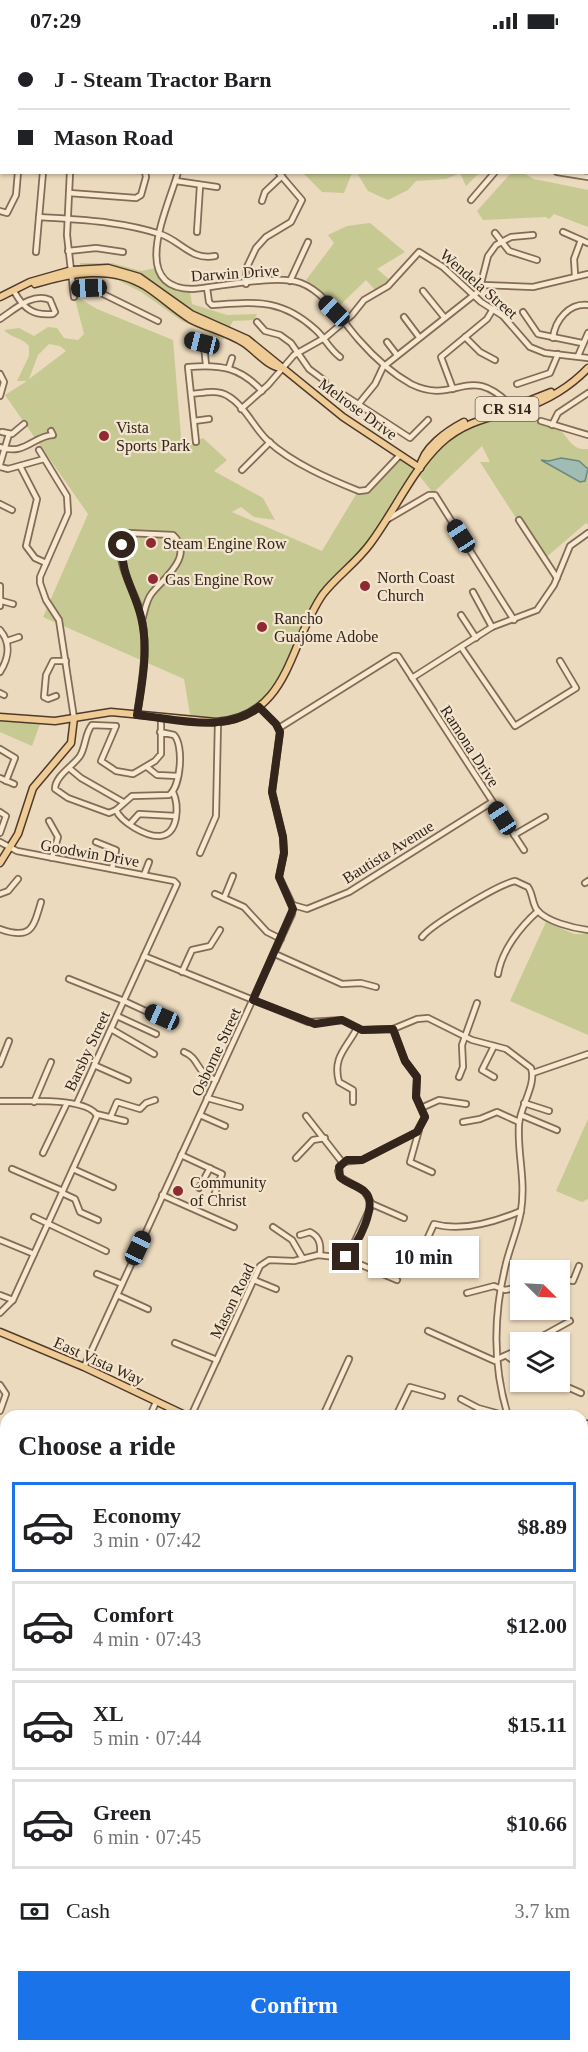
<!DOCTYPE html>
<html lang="en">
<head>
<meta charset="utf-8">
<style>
  :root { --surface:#fff; --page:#f6f6f6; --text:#202124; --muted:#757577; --line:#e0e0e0; --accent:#1a73e8 }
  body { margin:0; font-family:"Times New Roman",serif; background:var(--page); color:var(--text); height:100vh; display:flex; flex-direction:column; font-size:22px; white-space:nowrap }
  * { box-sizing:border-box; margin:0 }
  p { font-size:20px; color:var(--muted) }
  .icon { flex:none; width:33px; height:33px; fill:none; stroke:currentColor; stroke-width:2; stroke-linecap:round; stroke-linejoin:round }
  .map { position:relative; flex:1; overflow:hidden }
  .panel { position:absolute; left:0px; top:1368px; width:588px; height:642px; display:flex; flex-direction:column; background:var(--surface); border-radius:18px 18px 0 0; box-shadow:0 2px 4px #0004 }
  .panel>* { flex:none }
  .top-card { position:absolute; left:0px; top:0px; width:588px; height:132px; box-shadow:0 2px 4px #0004; display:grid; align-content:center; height:132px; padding:0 18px; background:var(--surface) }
  .needle { width:39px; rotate:114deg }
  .fabs { position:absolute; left:510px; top:1218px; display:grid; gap:12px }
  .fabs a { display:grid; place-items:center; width:60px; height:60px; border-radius:0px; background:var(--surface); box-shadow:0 2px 4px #0004; font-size:30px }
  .end { position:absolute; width:27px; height:27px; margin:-14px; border:8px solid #33251c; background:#fff; box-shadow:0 0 0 3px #fff }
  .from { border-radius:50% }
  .bubble { position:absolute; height:42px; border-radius:0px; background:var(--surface); box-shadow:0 2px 4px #0004; font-size:20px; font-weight:800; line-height:42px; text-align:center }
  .car { position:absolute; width:18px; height:36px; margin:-18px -9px; border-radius:8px; box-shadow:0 0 4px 2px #0007; background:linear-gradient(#222 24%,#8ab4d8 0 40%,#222 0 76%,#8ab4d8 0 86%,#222 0) }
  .top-card b { display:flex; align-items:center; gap:21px; height:57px; font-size:22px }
  .top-card b+b { border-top:2px solid var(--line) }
  .top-card i { width:15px; height:15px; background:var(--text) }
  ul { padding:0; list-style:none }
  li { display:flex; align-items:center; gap:18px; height:90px; margin:0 12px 9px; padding:0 6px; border:3px solid var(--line); border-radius:0px }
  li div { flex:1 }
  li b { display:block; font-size:22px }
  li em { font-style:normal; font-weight:800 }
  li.selected { border-color:var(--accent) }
  li>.icon { width:54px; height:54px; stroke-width:1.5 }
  h2 { padding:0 18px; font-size:27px; line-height:72px }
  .pay { display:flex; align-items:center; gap:15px; height:66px; padding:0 18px; font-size:22px }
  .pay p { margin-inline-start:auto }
  .button { display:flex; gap:12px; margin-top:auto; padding:12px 18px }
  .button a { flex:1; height:69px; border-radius:0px; background:var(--accent); color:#fff; font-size:24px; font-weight:800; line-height:69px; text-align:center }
  .status { display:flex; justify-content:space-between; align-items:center; height:42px; padding:0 30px; background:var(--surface); direction:ltr }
  .status svg { height:16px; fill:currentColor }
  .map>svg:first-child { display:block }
</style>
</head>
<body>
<div class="status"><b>07:29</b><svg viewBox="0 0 49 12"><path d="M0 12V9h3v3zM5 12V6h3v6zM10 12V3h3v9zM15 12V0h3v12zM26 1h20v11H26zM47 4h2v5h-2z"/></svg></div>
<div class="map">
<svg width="588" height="2010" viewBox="0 0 588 2010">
  <rect width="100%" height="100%" fill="#ebdabe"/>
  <path fill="#e1d4ab" d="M582 1995 588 1997V2010H570L573 2004H582Z"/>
  <g fill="#c7c993" fill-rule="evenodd">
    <path d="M303 131H352L344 151 322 150Z"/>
    <path d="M357 131H479L466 144 460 131 446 137 416 139 408 148 388 158 368 149Z"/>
    <path d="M511 131H523L534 137 588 148V185L554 172 549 177 546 175 483 178 477 169Z"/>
    <path d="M370 181 405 210 377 227 390 238 375 248 366 238 336 267 306 238 334 201 328 193 347 184Z"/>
    <path d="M80 221H112L141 229 155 226 166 242 190 250 192 262 227 273 257 272 254 278 233 279 223 298 182 279 141 250 110 234H81Z"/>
    <path d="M74 253 97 267 173 298 182 406 203 396 227 418 214 429 263 456 275 478 254 475 241 465 232 470 322 509 358 449 362 450 397 418 402 415 422 426C453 390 471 383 515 368 528 374 543 377 555 384 569 392 569 409 588 407V483L586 481 543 518 480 420H490L482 404 433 451 418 432 390 473 344 530 323 548 272 647 258 662 233 677 191 678 184 637 43 575 88 472 5 353 27 339H17L29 314V304C21 295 11 296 4 288L19 286 34 294 48 285 57 286 64 296 78 298 84 292ZM49 302 60 304 66 309 29 337 38 313Z"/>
    <path d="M0 676 40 682 32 704 0 690Z"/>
    <path d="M546 880 574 892H588V993L510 959Z"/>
    <path d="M588 1077V1157L582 1160 556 1149Z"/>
    <path d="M6 1497V1593L0 1590V1511Z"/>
    <path d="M6 1671V2004H395L382 2010H0V1673Z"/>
    <path d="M588 1832V1853L582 1874V1833L585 1835Z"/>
    <path d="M588 1930V1997L582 1995V1933Z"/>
    <path d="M448 2004H573L570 2010H443Z"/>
  </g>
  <path fill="#a1bdb3" stroke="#698a7f" stroke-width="1.5" d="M561 416 579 419 588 427 585 439 580 440 541 418 549 419Z"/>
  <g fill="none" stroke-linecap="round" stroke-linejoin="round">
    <defs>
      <g id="minor">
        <path d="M77 0 80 2"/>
        <path d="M158 0V2"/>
        <path d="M162 0 163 2"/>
        <path d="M289 0 291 2"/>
        <path d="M386 0 387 2"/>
        <path d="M505 0 507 2"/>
        <path d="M543 0 545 2"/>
        <path d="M41 2V0"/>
        <path d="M107 2 108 0"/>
        <path d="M180 2 182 0"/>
        <path d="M223 2V0"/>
        <path d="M354 2 357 0"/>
        <path d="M416 2 419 0"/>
        <path d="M462 2 464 0"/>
        <path d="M568 2 569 0"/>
        <path d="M586 2V0"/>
        <path d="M586 20 588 21"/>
        <path d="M586 51H588"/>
        <path d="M586 88 588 90"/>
        <path d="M586 108H588"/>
        <path d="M70 130 67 193 74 255"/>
        <path d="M178 130C169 164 127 246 192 247 220 245 276 232 301 241 325 250 343 280 359 298 373 314 393 332 411 342 457 365 469 317 514 367"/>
        <path d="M557 130 588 135"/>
        <path d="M176 139 217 145"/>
        <path d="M69 151 136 156 141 153 146 135 145 130"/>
        <path d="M471 158 495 130"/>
        <path d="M262 159 265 150 282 134"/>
        <path d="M0 169 7 171 16 153 18 130"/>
        <path d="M39 175C81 178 120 179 160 192 180 198 191 219 215 214"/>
        <path d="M197 190 200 144"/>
        <path d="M563 190 588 201"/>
        <path d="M495 191 509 209 537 218"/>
        <path d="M68 209 96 206 123 210"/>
        <path d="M36 210 43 130"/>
        <path d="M575 233 574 217 581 198"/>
        <path d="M290 239 308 200"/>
        <path d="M246 242V227L256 206 266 195 291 180 302 158 278 130"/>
        <path d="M482 243 533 245 588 232"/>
        <path d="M207 246 209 260 212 263C256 260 281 256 316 288 325 296 329 307 340 315"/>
        <path d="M74 247 95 248 158 279"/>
        <path d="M423 249 444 275"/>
        <path d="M523 270 538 292 582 301"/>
        <path d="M404 275 419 295"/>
        <path d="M0 277C14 268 32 250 50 258L55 270 53 272C34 274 24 267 15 251"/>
        <path d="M257 280 265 289 280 293 291 301 309 327 325 339"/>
        <path d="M465 295 480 310 495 318"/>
        <path d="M553 296C555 278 569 261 588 263"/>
        <path d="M188 297 204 303 206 323"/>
        <path d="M387 300 397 313"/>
        <path d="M578 314 588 291"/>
        <path d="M229 325 232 316"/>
        <path d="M0 332 4 340 0 354"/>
        <path d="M517 342 550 331 558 312"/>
        <path d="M453 347 441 315 487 277 493 267"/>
        <path d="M341 351 410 396 428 378"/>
        <path d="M191 352C203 351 217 347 228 354 245 364 254 386 268 399 292 421 329 437 359 449L367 448 400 413"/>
        <path d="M357 364 375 342 383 325 479 249 488 214 496 203 511 195 533 193"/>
        <path d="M241 367 268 343 294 313 326 295 352 273 364 258 388 244 419 210 443 225 481 260 503 274 530 305 545 311 588 316"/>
        <path d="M194 379 209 377"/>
        <path d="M541 379 588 393"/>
        <path d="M552 383 558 371 588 351"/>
        <path d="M2 390 12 392 24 382"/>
        <path d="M196 400 188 325C220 322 240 325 262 349"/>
        <path d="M0 405C25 414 33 394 53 393L51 389"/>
        <path d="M39 408 67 454 68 471 40 535V541L46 558 59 578 74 676"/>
        <path d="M0 422 9 392"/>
        <path d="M20 424 37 457 26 504 35 516 46 521"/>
        <path d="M0 425 8 427 44 417"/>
        <path d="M242 428 270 400"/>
        <path d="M0 462 12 468"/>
        <path d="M388 477 429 453H435L514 578"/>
        <path d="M519 478 557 536"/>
        <path d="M0 544V564"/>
        <path d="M473 550 492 585"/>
        <path d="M2 559 13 562"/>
        <path d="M461 573 476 596"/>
        <path d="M0 588C11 601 9 616 0 630"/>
        <path d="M7 599 19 595"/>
        <path d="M461 605 515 684 576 646 560 619"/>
        <path d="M412 636 492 585 537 568 554 543 570 504 588 491"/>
        <path d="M0 651 4 653"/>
        <path d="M56 654 48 657 44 655 46 633 53 619H66"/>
        <path d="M137 673C142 638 150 600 139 565 133 546 108 509 128 491L173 493C195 514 164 536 152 551 146 558 145 569 142 578"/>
        <path d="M279 686 394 614H398L524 808"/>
        <path d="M160 690 174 693C184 703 181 745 169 753L132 754 116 768 109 771 68 756 55 747C55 734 73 724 80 714 86 704 85 691 92 683L116 684 101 719 116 729 133 732 155 719 161 712V676"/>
        <path d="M0 707 15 716 6 739"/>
        <path d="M147 725 157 733 178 734"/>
        <path d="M69 726 81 736 123 760"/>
        <path d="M0 736 14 742"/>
        <path d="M116 768C121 780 146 795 160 794 179 792 179 763 173 750"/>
        <path d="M0 770 6 774 0 791"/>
        <path d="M49 779 58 795 52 816"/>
        <path d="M130 782 139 772 176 774"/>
        <path d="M514 793 545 775"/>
        <path d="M0 800 17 809 174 839 177 842 77 1061"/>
        <path d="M96 800 116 808 112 827"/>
        <path d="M200 811 216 774 218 680"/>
        <path d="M144 833 149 820"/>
        <path d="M585 841 588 839"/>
        <path d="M0 852 8 849 18 837"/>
        <path d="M215 852 244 865 267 890 281 897"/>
        <path d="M224 856 233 834"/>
        <path d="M293 863 307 867 349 850 492 760"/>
        <path d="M0 887C31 898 33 887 41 860"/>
        <path d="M422 895C431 883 499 842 515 839L528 845C533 852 532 861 537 868 547 880 573 886 588 888"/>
        <path d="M275 912 342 942 361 941 376 945"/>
        <path d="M144 914 308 980 342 978 362 988 393 987 417 977 428 976 472 998 506 1007 531 1026C537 1042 520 1065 519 1082 517 1111 526 1137 521 1169 518 1188 509 1206 505 1226 493 1276 493 1325 508 1374"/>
        <path d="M182 930 192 908 210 904 220 888"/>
        <path d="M498 932C502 908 520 885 538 869"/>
        <path d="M69 937 124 959"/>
        <path d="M124 959 165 978"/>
        <path d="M117 974 156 992"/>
        <path d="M111 987 154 1012"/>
        <path d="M184 1010C201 1017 194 1030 216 1038"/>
        <path d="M0 1022 9 999"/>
        <path d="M94 1023 128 1038"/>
        <path d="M533 1031 588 1012"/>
        <path d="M459 1035 463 1025 462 1003 477 961"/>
        <path d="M494 1035 482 1028 494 1004"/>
        <path d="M207 1056 240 1065"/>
        <path d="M0 1059C20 1060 88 1054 97 1074L13 1258 0 1271"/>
        <path d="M34 1060 51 1020"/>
        <path d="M353 1060V1048L339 1040C332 1015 347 1006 357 986"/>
        <path d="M524 1061 549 1069"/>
        <path d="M421 1066 439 1058 466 1062"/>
        <path d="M96 1072 125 1079"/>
        <path d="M200 1073 225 1084"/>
        <path d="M521 1073 557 1088"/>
        <path d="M111 1074 117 1060 140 1067 146 1061 155 1058"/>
        <path d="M306 1074 342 1120"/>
        <path d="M463 1080 480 1077 497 1070 519 1080"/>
        <path d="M419 1088 410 1120 432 1130"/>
        <path d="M43 1111 67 1061"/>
        <path d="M181 1113 222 1132 215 1151"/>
        <path d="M296 1116 313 1098 325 1096"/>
        <path d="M12 1127 63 1149"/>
        <path d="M73 1127 113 1145"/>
        <path d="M199 1146 210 1126"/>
        <path d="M62 1151 75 1157 80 1170 98 1178"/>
        <path d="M162 1153 234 1185"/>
        <path d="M372 1162 404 1176"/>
        <path d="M34 1175 106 1209"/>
        <path d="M273 1185 292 1198 303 1217"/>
        <path d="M300 1193 310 1190C320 1195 321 1203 320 1213"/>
        <path d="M0 1198 34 1212"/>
        <path d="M420 1213 434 1182C462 1190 495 1180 521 1169"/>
        <path d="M345 1216 397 1238"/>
        <path d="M97 1232 122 1242"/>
        <path d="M560 1236 573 1239 579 1224"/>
        <path d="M254 1238 276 1247"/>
        <path d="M467 1251 494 1244 505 1248 520 1245"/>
        <path d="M0 1253 13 1258"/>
        <path d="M117 1253 148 1267"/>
        <path d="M428 1289 495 1319"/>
        <path d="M532 1300 570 1279"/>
        <path d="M175 1301 217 1318"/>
        <path d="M508 1315 520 1323"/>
        <path d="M495 1318 520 1307"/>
        <path d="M84 1325 292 872 293 864 279 835 284 811 283 795 272 750 280 690 276 682 259 665"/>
        <path d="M556 1340 581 1351"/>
        <path d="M0 1343 6 1352 0 1369"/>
        <path d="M461 1357 478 1366 507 1374"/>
        <path d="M150 1374 156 1360"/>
        <path d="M191 1374 260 1224 269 1218 294 1219 318 1213 344 1216 349 1212 372 1162 364 1149 340 1135 338 1129 342 1120 362 1118 417 1090 425 1075 416 1055 417 1035 405 1019 393 987"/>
        <path d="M323 1374 349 1317"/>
        <path d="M396 1374 410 1345 442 1354"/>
        <path d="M588 1472V1475"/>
        <path d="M0 1633 6 1634"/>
        <path d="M582 1674 588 1672"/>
        <path d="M582 1681 588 1695"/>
        <path d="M0 1864 6 1869"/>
        <path d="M582 1934 588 1930"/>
        <path d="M217 2004 220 2010"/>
        <path d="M102 2010 105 2004"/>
      </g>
      <g id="major">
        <path d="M35 242C71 231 111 223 145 244 161 254 174 267 190 277 207 286 227 290 244 301 256 309 267 324 281 326"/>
        <path d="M0 255 30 240 72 228 108 226 139 235 191 272 247 297 343 375 420 426"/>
        <path d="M513 365 551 350"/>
        <path d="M420 426C422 406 447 389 464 380"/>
        <path d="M0 675 55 679 111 670 216 680C290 675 289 600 323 552 337 534 356 521 370 502 394 470 412 429 440 402 464 379 492 375 523 366 547 359 571 344 588 326"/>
        <path d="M0 821 18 792 33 746 71 701 74 676"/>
        <path d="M0 1290 84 1325 187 1374"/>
        <path d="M582 1383 588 1382"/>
        <path d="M379 2010 395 2004"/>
      </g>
    </defs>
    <use href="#minor" stroke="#836b57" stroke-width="8"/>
    <use href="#major" stroke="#503a2c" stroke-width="9"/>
    <use href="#minor" stroke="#f7e8d0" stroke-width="4.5"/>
    <use href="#major" stroke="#efcc95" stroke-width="6"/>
  </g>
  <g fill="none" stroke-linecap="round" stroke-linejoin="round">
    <path stroke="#33251c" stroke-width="8" d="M122 503C121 533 134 547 141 575 149 606 142 642 137 673 177 677 224 692 259 665L276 682 280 690 272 750 283 795 284 811 279 835 293 867 253 958 315 982 342 978 362 988 393 987 405 1019 417 1035 416 1055 425 1075 417 1090 362 1118H347L339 1125 340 1135C347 1142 358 1143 365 1150 379 1162 357 1204 346 1215"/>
  </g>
  <g fill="#8f2a33" stroke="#f3e5cd" stroke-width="2">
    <circle cx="104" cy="394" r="6"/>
    <circle cx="151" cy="501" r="6"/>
    <circle cx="153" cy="537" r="6"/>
    <circle cx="365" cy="544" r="6"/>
    <circle cx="262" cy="585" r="6"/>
    <circle cx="178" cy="1149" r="6"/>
  </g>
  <g text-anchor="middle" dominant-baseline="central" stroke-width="4.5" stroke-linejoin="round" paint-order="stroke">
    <rect fill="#f3e5cd" stroke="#6d5f51" stroke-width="1.5" x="475.5" y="355" width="63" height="24" rx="4.5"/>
    <g font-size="15" font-weight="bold" fill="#33251c">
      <text x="507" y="367">CR S14</text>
    </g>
    <g font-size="16" fill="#33251c" stroke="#f3e5cd">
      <text transform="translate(235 231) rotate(-4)">Darwin Drive</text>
      <text transform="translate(479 242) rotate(41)">Wendela Street</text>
      <text transform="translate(358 367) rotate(36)">Melrose Drive</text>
      <text transform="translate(470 704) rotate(57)">Ramona Drive</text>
      <text transform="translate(388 810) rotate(-32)">Bautista Avenue</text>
      <text transform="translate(90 811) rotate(10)">Goodwin Drive</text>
      <text transform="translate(87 1009) rotate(-65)">Barsby Street</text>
      <text transform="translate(216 1010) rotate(-65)">Osborne Street</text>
      <text transform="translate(232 1259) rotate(-64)">Mason Road</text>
      <text transform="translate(99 1319) rotate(24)">East Vista Way</text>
    </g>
    <g font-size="16" fill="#33251c" stroke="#f3e5cd" text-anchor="start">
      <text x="116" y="385">Vista<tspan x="116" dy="18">Sports Park</tspan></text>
      <text x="163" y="501">Steam Engine Row</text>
      <text x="377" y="535">North Coast<tspan x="377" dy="18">Church</tspan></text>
      <text x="165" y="537">Gas Engine Row</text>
      <text x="274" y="576">Rancho<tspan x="274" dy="18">Guajome Adobe</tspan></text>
      <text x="190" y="1140">Community<tspan x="190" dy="18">of Christ</tspan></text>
    </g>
  </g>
</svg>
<div class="fabs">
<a><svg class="needle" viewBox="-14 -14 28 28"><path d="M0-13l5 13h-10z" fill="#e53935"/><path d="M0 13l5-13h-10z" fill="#757577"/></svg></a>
<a><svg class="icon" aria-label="layers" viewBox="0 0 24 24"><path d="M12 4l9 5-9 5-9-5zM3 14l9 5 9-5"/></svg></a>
</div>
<i class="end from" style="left:122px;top:503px"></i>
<i class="end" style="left:346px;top:1215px"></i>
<div class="bubble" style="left:368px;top:1194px;width:111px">10 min</div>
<i class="car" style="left:89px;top:246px;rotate:268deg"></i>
<i class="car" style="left:334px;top:269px;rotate:314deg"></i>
<i class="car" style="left:202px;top:301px;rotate:284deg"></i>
<i class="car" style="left:461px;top:494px;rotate:327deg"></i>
<i class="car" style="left:502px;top:776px;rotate:327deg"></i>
<i class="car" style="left:162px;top:975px;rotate:294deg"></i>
<i class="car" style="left:138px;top:1206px;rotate:25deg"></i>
<div class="top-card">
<b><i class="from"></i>J - Steam Tractor Barn</b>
<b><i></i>Mason Road</b>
</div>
<section class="panel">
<h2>Choose a ride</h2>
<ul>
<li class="selected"><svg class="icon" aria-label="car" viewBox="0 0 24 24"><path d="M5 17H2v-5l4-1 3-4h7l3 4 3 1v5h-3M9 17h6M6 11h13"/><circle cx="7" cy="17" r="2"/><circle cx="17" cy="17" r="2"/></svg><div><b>Economy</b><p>3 min · 07:42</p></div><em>$8.89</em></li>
<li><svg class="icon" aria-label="car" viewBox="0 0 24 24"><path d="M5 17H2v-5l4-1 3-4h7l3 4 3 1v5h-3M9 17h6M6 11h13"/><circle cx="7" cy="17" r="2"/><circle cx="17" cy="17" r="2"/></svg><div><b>Comfort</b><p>4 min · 07:43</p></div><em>$12.00</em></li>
<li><svg class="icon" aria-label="car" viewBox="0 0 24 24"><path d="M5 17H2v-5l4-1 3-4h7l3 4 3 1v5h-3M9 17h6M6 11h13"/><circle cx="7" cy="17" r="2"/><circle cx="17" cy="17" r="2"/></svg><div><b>XL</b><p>5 min · 07:44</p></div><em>$15.11</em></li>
<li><svg class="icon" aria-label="car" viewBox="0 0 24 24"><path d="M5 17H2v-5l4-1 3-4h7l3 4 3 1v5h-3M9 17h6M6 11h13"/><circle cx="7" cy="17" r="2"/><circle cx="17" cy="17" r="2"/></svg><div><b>Green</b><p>6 min · 07:45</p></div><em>$10.66</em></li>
</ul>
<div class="pay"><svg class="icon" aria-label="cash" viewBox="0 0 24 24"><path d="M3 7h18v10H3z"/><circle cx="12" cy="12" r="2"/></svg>Cash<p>3.7 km</p></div>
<div class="button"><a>Confirm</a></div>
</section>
</div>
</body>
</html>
